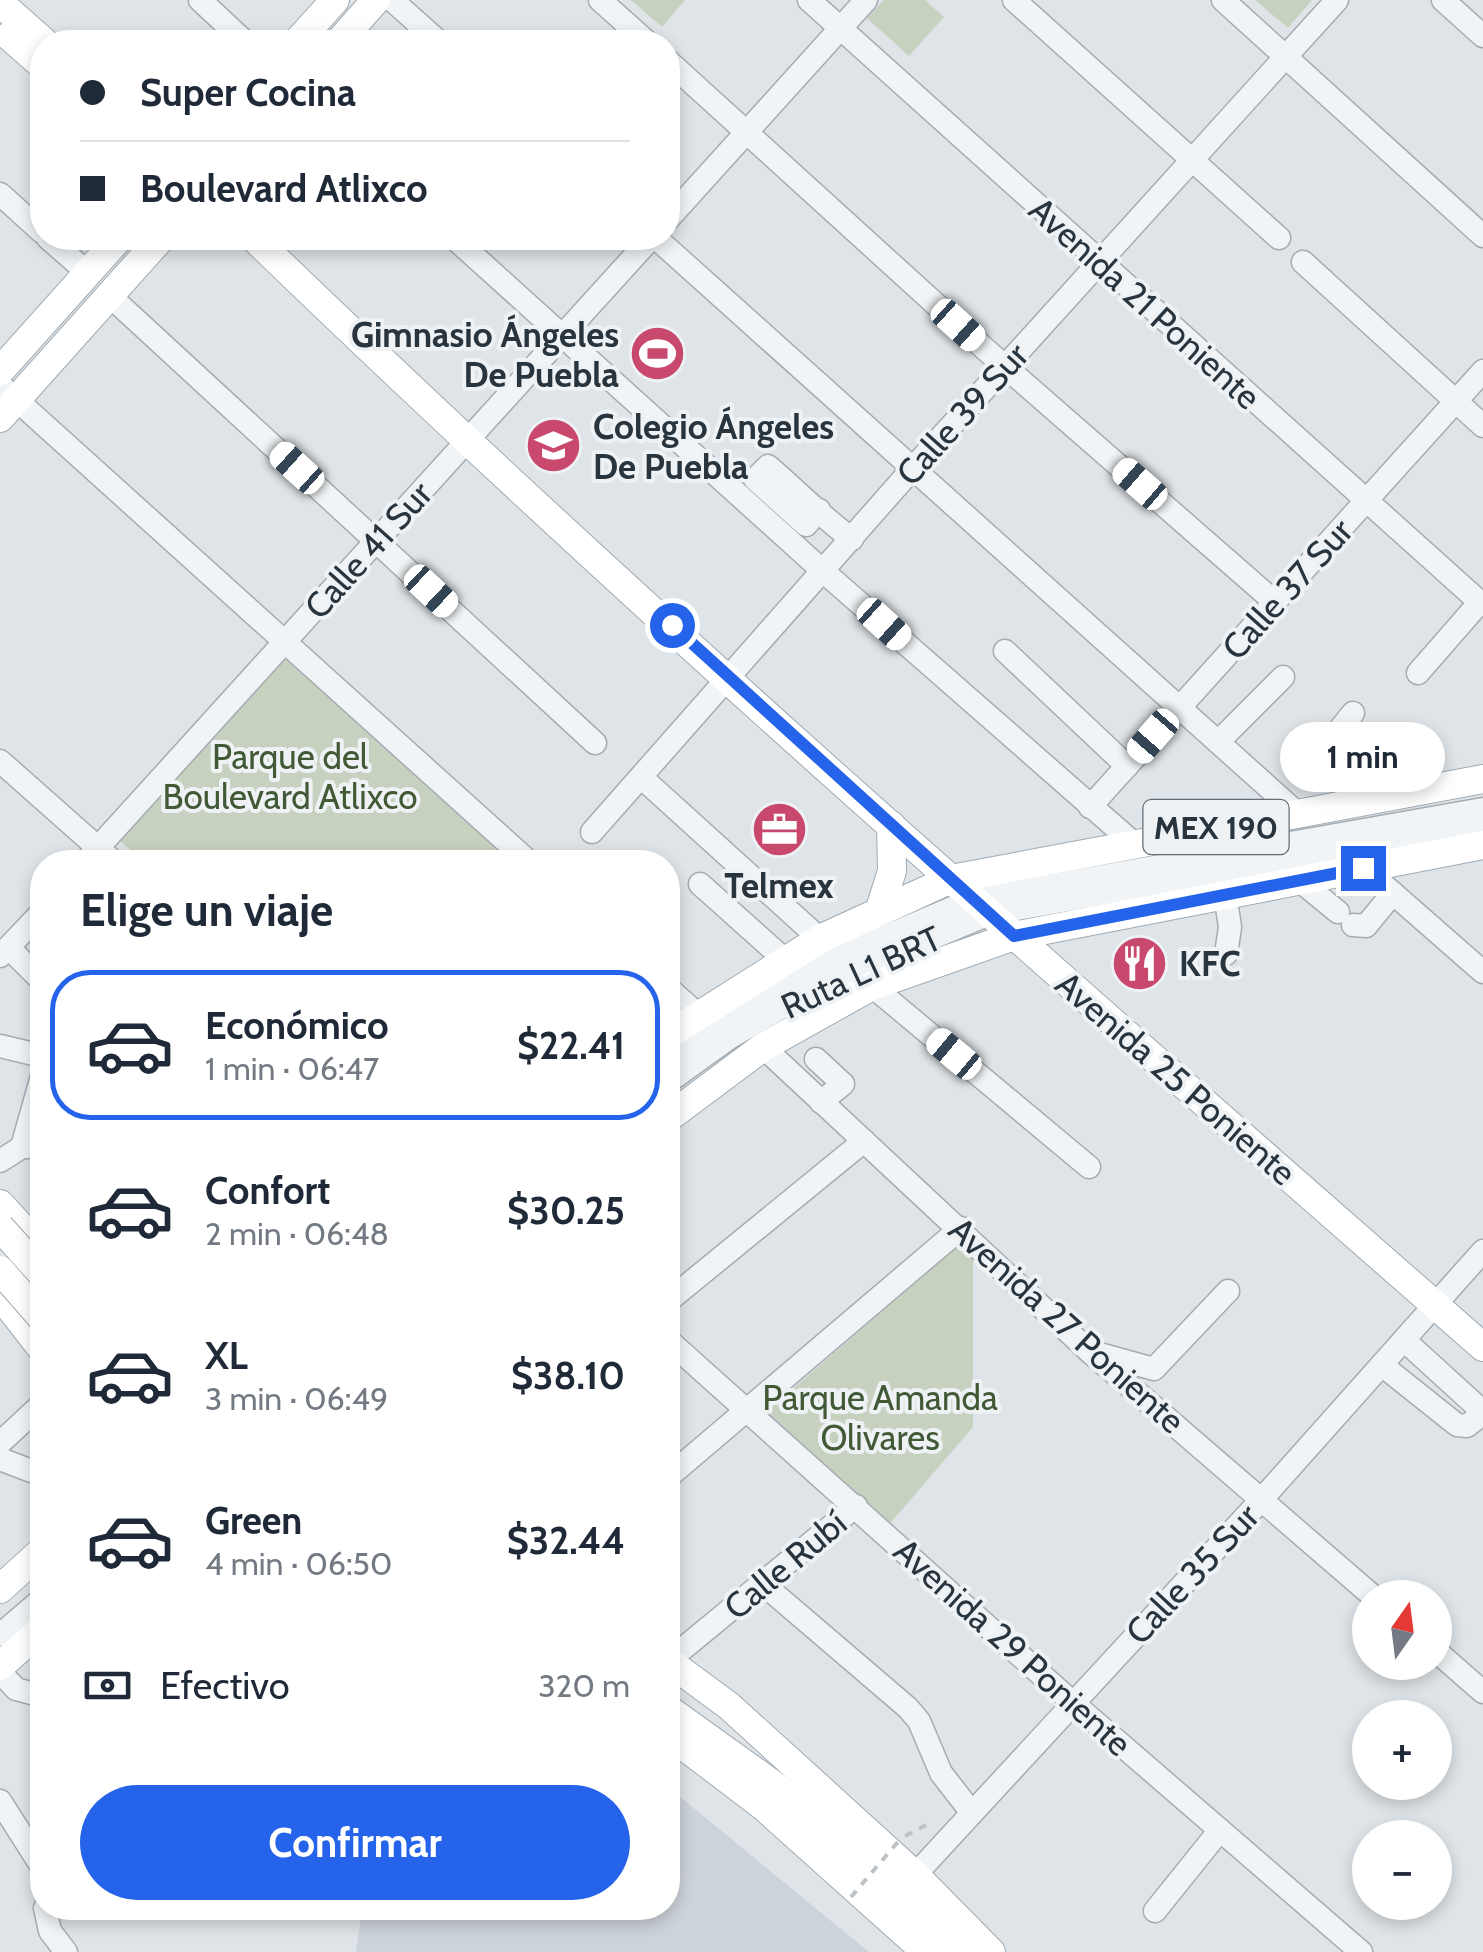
<!DOCTYPE html>
<html lang="es">
<head>
<meta charset="utf-8">
<style>
  :root { --surface:#fff; --page:#f6f6f7; --text:#1f2937; --muted:#747a83; --line:#e0e1e3; --accent:#2563eb }
  body { margin:0; font-family:Cabin,sans-serif; background:var(--page); color:var(--text); height:100vh; display:flex; flex-direction:column; font-size:38px; white-space:nowrap }
  * { box-sizing:border-box; margin:0 }
  p { font-size:32px; color:var(--muted) }
  .icon { flex:none; width:55px; height:55px; fill:none; stroke:currentColor; stroke-width:2; stroke-linecap:round; stroke-linejoin:round }
  .map { position:relative; flex:1; overflow:hidden }
  .details { position:absolute; left:30px; top:850px; width:650px; height:1070px; display:flex; flex-direction:column; background:var(--surface); border-radius:40px; box-shadow:0 5px 15px #0003 }
  .details>* { flex:none }
  .banner { position:absolute; left:30px; top:30px; width:650px; height:220px; border-radius:40px; box-shadow:0 5px 15px #0003; display:grid; align-content:center; height:220px; padding:0 50px; background:var(--surface) }
  .needle { width:65px; rotate:14deg }
  .fabs { position:absolute; left:1352px; top:1580px; display:grid; gap:20px }
  .fabs a { display:grid; place-items:center; width:100px; height:100px; border-radius:50%; background:var(--surface); box-shadow:0 5px 15px #0003; font-size:50px }
  .end { position:absolute; width:45px; height:45px; margin:-22px; border:12px solid #2563eb; background:#fff; box-shadow:0 0 0 5px #fff }
  .from { border-radius:50% }
  .bubble { position:absolute; height:70px; border-radius:35px; background:var(--surface); box-shadow:0 5px 15px #0003; font-size:32px; font-weight:700; line-height:70px; text-align:center }
  .car { position:absolute; width:30px; height:60px; margin:-30px -15px; border-radius:12px; box-shadow:0 0 8px 2px #0007; background:linear-gradient(#fff 24%,#345 0 40%,#fff 0 76%,#345 0 86%,#fff 0) }
  .banner b { display:flex; align-items:center; gap:35px; height:95px; font-size:38px }
  .banner b+b { border-top:2px solid var(--line) }
  .banner i { width:25px; height:25px; background:var(--text) }
  ul { padding:0; list-style:none }
  li { display:flex; align-items:center; gap:30px; height:150px; margin:0 20px 15px; padding:0 30px; border:5px solid transparent; border-radius:40px }
  li div { flex:1 }
  li b { display:block; font-size:38px }
  li em { font-style:normal; font-weight:700 }
  li.selected { border-color:var(--accent) }
  li>.icon { width:90px; height:90px; stroke-width:1.5 }
  h2 { padding:0 50px; font-size:45px; line-height:120px }
  .pay { display:flex; align-items:center; gap:25px; height:110px; padding:0 50px; font-size:38px }
  .pay p { margin-inline-start:auto }
  .primary-button { display:flex; gap:20px; margin-top:auto; padding:20px 50px }
  .primary-button a { flex:1; height:115px; border-radius:60px; background:var(--accent); color:#fff; font-size:40px; font-weight:700; line-height:115px; text-align:center }
  .map>svg:first-child { display:block }
</style>
</head>
<body>
<div class="map">
<svg width="1483" height="1952" viewBox="0 0 1483 1952">
  <rect width="100%" height="100%" fill="#dfe4e8"/>
  <path fill="#cdd3da" d="M668 1787 869 1952H356L362 1908H668Z"/>
  <g fill="#c7d1c0">
    <path d="M631 0H685L662 27Z"/>
    <path d="M884 0H925L944 17 909 56 867 18Z"/>
    <path d="M1255 0H1312L1288 28Z"/>
    <path d="M286 657 513 862H144L120 841Z"/>
    <path d="M959 1245 973 1259V1427L887 1527 760 1417Z"/>
  </g>
  <g fill="none" stroke-linecap="round" stroke-linejoin="round">
    <defs>
      <g id="minor">
        <path d="M200 0 245 42"/>
        <path d="M392 0 439 42"/>
        <path d="M600 0 647 42"/>
        <path d="M809 0 1483 605"/>
        <path d="M1014 0 1279 238"/>
        <path d="M1223 0 1483 236"/>
        <path d="M1443 0 1483 36"/>
        <path d="M668 61 985 349 1276 603"/>
        <path d="M0 194 42 232"/>
        <path d="M668 219 866 0"/>
        <path d="M48 238 89 274"/>
        <path d="M454 238 824 572 1131 841"/>
        <path d="M656 238 1297 813"/>
        <path d="M1303 262 1483 426"/>
        <path d="M111 297 595 743"/>
        <path d="M0 385 529 862"/>
        <path d="M819 510 806 525 755 479 768 466C796 490 823 518 852 539"/>
        <path d="M1005 651 1127 766"/>
        <path d="M1418 673 1480 602"/>
        <path d="M1353 713 1336 734 1333 747 1375 798"/>
        <path d="M1218 742 1283 677"/>
        <path d="M0 761 114 862"/>
        <path d="M641 777 820 939"/>
        <path d="M1090 807 1483 371"/>
        <path d="M592 832 913 468 1337 0"/>
        <path d="M85 862 651 238"/>
        <path d="M1363 867 1483 972"/>
        <path d="M1299 880 1338 912"/>
        <path d="M700 884 785 960"/>
        <path d="M1225 894 1230 927 1226 954"/>
        <path d="M1353 925 1366 926 1393 893"/>
        <path d="M10 949 42 981"/>
        <path d="M0 956 42 912"/>
        <path d="M872 986 1089 1167"/>
        <path d="M668 988 696 1013"/>
        <path d="M0 1046 42 1056"/>
        <path d="M763 1047 1090 1352 1375 1598"/>
        <path d="M668 1055 811 968 973 899 1483 809"/>
        <path d="M816 1059 843 1084 821 1102"/>
        <path d="M668 1082 729 1038 820 985 989 914 1483 826"/>
        <path d="M22 1147 42 1076"/>
        <path d="M0 1161 22 1147H42"/>
        <path d="M668 1301 864 1141"/>
        <path d="M668 1340 1073 1703 1361 1952"/>
        <path d="M1404 1340 1483 1412"/>
        <path d="M1096 1353 1154 1369 1228 1291"/>
        <path d="M1383 1366 1457 1425 1467 1426 1483 1413"/>
        <path d="M0 1443 42 1404"/>
        <path d="M0 1459 42 1475"/>
        <path d="M668 1477 961 1228"/>
        <path d="M763 1584 908 1708 919 1721 941 1773 972 1813"/>
        <path d="M0 1635 42 1599"/>
        <path d="M1435 1650 1483 1692"/>
        <path d="M668 1661 856 1506"/>
        <path d="M0 1672 16 1689 42 1696"/>
        <path d="M0 1801 42 1867"/>
        <path d="M903 1888 1262 1499 1483 1251"/>
        <path d="M45 1908 50 1931 66 1952"/>
        <path d="M1155 1911 1220 1830"/>
      </g>
      <g id="major">
        <path d="M0 3 44 42"/>
        <path d="M9 36 42 65"/>
        <path d="M297 42 335 0"/>
        <path d="M339 42 376 0"/>
        <path d="M254 238C650 621 1068 983 1483 1347"/>
        <path d="M0 371 119 238"/>
        <path d="M0 418 161 238"/>
        <path d="M879 912 892 871 891 825"/>
        <path d="M668 1035 820 939 951 879 1483 779"/>
        <path d="M668 1118 763 1047 872 986 1014 936 1483 845"/>
        <path d="M0 1204 42 1250"/>
        <path d="M0 1295 42 1349"/>
        <path d="M0 1589 42 1551"/>
        <path d="M668 1661 729 1706 915 1875 991 1952"/>
        <path d="M0 1666 42 1629"/>
        <path d="M668 1709 778 1788 960 1952"/>
        <path d="M668 1734 763 1806 926 1952"/>
      </g>
    </defs>
    <use href="#minor" stroke="#a4acb2" stroke-width="25"/>
    <use href="#major" stroke="#9faab3" stroke-width="30"/>
    <path stroke="#bdc2c6" stroke-width="4" stroke-dasharray="8 8" stroke-linecap="butt" d="M905 1836 928 1824 932 1827"/>
    <use href="#minor" stroke="#f1f4f6" stroke-width="22"/>
    <use href="#major" stroke="#fff" stroke-width="28"/>
    <defs>
      <g id="major-bridge">
        <path d="M0 1227 42 1274"/>
        <path d="M0 1270 42 1318"/>
      </g>
    </defs>
    <use href="#major-bridge" stroke="#9faab3" stroke-width="30" stroke-linecap="butt"/>
    <path stroke="#bdc2c6" stroke-width="4" stroke-dasharray="8 8" stroke-linecap="butt" d="M851 1897 902 1837"/>
    <use href="#major-bridge" stroke="#fff" stroke-width="28"/>
  </g>
  <g fill="none" stroke-linecap="round" stroke-linejoin="round">
    <path stroke="#2563eb" stroke-width="12" d="M672 625 1014 936 1363 868"/>
  </g>
  <defs>
    <symbol id="stadium-disc" viewBox="-11 -11 22 22"><circle r="9.5" fill="#c9486e" stroke="#eef2f5"/><path d="M0-5a6.5 5 0 1 0 0 10a6.5 5 0 1 0 0-10ZM-3.5-1.8h7v3.6h-7Z" fill="#fff"/></symbol>
    <symbol id="school-disc" viewBox="-11 -11 22 22"><circle r="9.5" fill="#c9486e" stroke="#eef2f5"/><path d="M0-5L7-2L0 1L-7-2ZM-4 1L0 2.5L4 1V4Q0 6-4 4Z" fill="#fff"/></symbol>
    <symbol id="office-disc" viewBox="-11 -11 22 22"><circle r="9.5" fill="#c9486e" stroke="#eef2f5"/><path d="M-6-3h4V-5.5h4V-3h4V5H-6ZM-1-4.5V-3h2v-1.5ZM-6 0V1H6V0Z" fill="#fff"/></symbol>
    <symbol id="restaurant-disc" viewBox="-11 -11 22 22"><circle r="9.5" fill="#c9486e" stroke="#eef2f5"/><path d="M-5-6h1v4h1v-4h1v4h1v-4h1v5L-1.5 .5V6h-2V.5L-5-1ZM5-6V6H3V1.5H1.5Q1.5-4 5-6Z" fill="#fff"/></symbol>
  </defs>
  <g fill-rule="evenodd">
    <use href="#stadium-disc" x="626" y="322" width="63" height="63"/>
    <use href="#school-disc" x="522" y="414" width="63" height="63"/>
    <use href="#office-disc" x="748" y="798" width="63" height="63"/>
    <use href="#restaurant-disc" x="1108" y="932" width="63" height="63"/>
  </g>
  <g text-anchor="middle" dominant-baseline="central" stroke-width="8" stroke-linejoin="round" paint-order="stroke">
    <rect fill="#eef2f5" stroke="#636d75" stroke-width="2.5" x="1143.5" y="800" width="145" height="54" rx="8"/>
    <g font-size="32" font-weight="bold" fill="#28343e">
      <text x="1216" y="827">MEX 190</text>
    </g>
    <g font-size="35" fill="#28343e" stroke="#eef2f5">
      <text transform="translate(1145 303) rotate(42)">Avenida 21 Poniente</text>
      <text transform="translate(962 414) rotate(-48)">Calle 39 Sur</text>
      <text transform="translate(368 550) rotate(-48)">Calle 41 Sur</text>
      <text transform="translate(1287 589) rotate(-48)">Calle 37 Sur</text>
      <text transform="translate(861 972) rotate(-25)">Ruta L1 BRT</text>
      <text transform="translate(1176 1078) rotate(41)">Avenida 25 Poniente</text>
      <text transform="translate(1067 1325) rotate(42)">Avenida 27 Poniente</text>
      <text transform="translate(785 1565) rotate(-40)">Calle Rubí</text>
      <text transform="translate(1192 1574) rotate(-47)">Calle 35 Sur</text>
      <text transform="translate(1013 1647) rotate(42)">Avenida 29 Poniente</text>
    </g>
    <g font-size="35" font-weight="bold" fill="#28343e" stroke="#eef2f5" text-anchor="start">
      <text x="619" y="334" text-anchor="end">Gimnasio Ángeles<tspan x="619" dy="40">De Puebla</tspan></text>
      <text x="593" y="426">Colegio Ángeles<tspan x="593" dy="40">De Puebla</tspan></text>
      <text x="779" y="885" text-anchor="middle">Telmex</text>
      <text x="1179" y="963">KFC</text>
    </g>
    <g font-size="35" fill="#425936" stroke="#eef2f5">
      <text x="290" y="756">Parque del<tspan x="290" dy="40">Boulevard Atlixco</tspan></text>
      <text x="880" y="1397">Parque Amanda<tspan x="880" dy="40">Olivares</tspan></text>
    </g>
  </g>
</svg>
<div class="fabs">
<a><svg class="needle" viewBox="-14 -14 28 28"><path d="M0-13l5 13h-10z" fill="#e53935"/><path d="M0 13l5-13h-10z" fill="#747a83"/></svg></a>
<a>+</a>
<a>−</a>
</div>
<i class="end from" style="left:672px;top:625px"></i>
<i class="end" style="left:1363px;top:868px"></i>
<div class="bubble" style="left:1280px;top:722px;width:165px">1 min</div>
<i class="car" style="left:958px;top:325px;rotate:132deg"></i>
<i class="car" style="left:297px;top:468px;rotate:312deg"></i>
<i class="car" style="left:1140px;top:484px;rotate:311deg"></i>
<i class="car" style="left:431px;top:591px;rotate:133deg"></i>
<i class="car" style="left:884px;top:624px;rotate:132deg"></i>
<i class="car" style="left:1153px;top:736px;rotate:221deg"></i>
<i class="car" style="left:954px;top:1054px;rotate:310deg"></i>
<div class="banner">
<b><i class="from"></i>Super Cocina</b>
<b><i></i>Boulevard Atlixco</b>
</div>
<section class="details">
<h2>Elige un viaje</h2>
<ul>
<li class="selected"><svg class="icon" aria-label="car" viewBox="0 0 24 24"><path d="M5 17H2v-5l4-1 3-4h7l3 4 3 1v5h-3M9 17h6M6 11h13"/><circle cx="7" cy="17" r="2"/><circle cx="17" cy="17" r="2"/></svg><div><b>Económico</b><p>1 min · 06:47</p></div><em>$22.41</em></li>
<li><svg class="icon" aria-label="car" viewBox="0 0 24 24"><path d="M5 17H2v-5l4-1 3-4h7l3 4 3 1v5h-3M9 17h6M6 11h13"/><circle cx="7" cy="17" r="2"/><circle cx="17" cy="17" r="2"/></svg><div><b>Confort</b><p>2 min · 06:48</p></div><em>$30.25</em></li>
<li><svg class="icon" aria-label="car" viewBox="0 0 24 24"><path d="M5 17H2v-5l4-1 3-4h7l3 4 3 1v5h-3M9 17h6M6 11h13"/><circle cx="7" cy="17" r="2"/><circle cx="17" cy="17" r="2"/></svg><div><b>XL</b><p>3 min · 06:49</p></div><em>$38.10</em></li>
<li><svg class="icon" aria-label="car" viewBox="0 0 24 24"><path d="M5 17H2v-5l4-1 3-4h7l3 4 3 1v5h-3M9 17h6M6 11h13"/><circle cx="7" cy="17" r="2"/><circle cx="17" cy="17" r="2"/></svg><div><b>Green</b><p>4 min · 06:50</p></div><em>$32.44</em></li>
</ul>
<div class="pay"><svg class="icon" aria-label="cash" viewBox="0 0 24 24"><path d="M3 7h18v10H3z"/><circle cx="12" cy="12" r="2"/></svg>Efectivo<p>320 m</p></div>
<div class="primary-button"><a>Confirmar</a></div>
</section>
</div>
</body>
</html>
